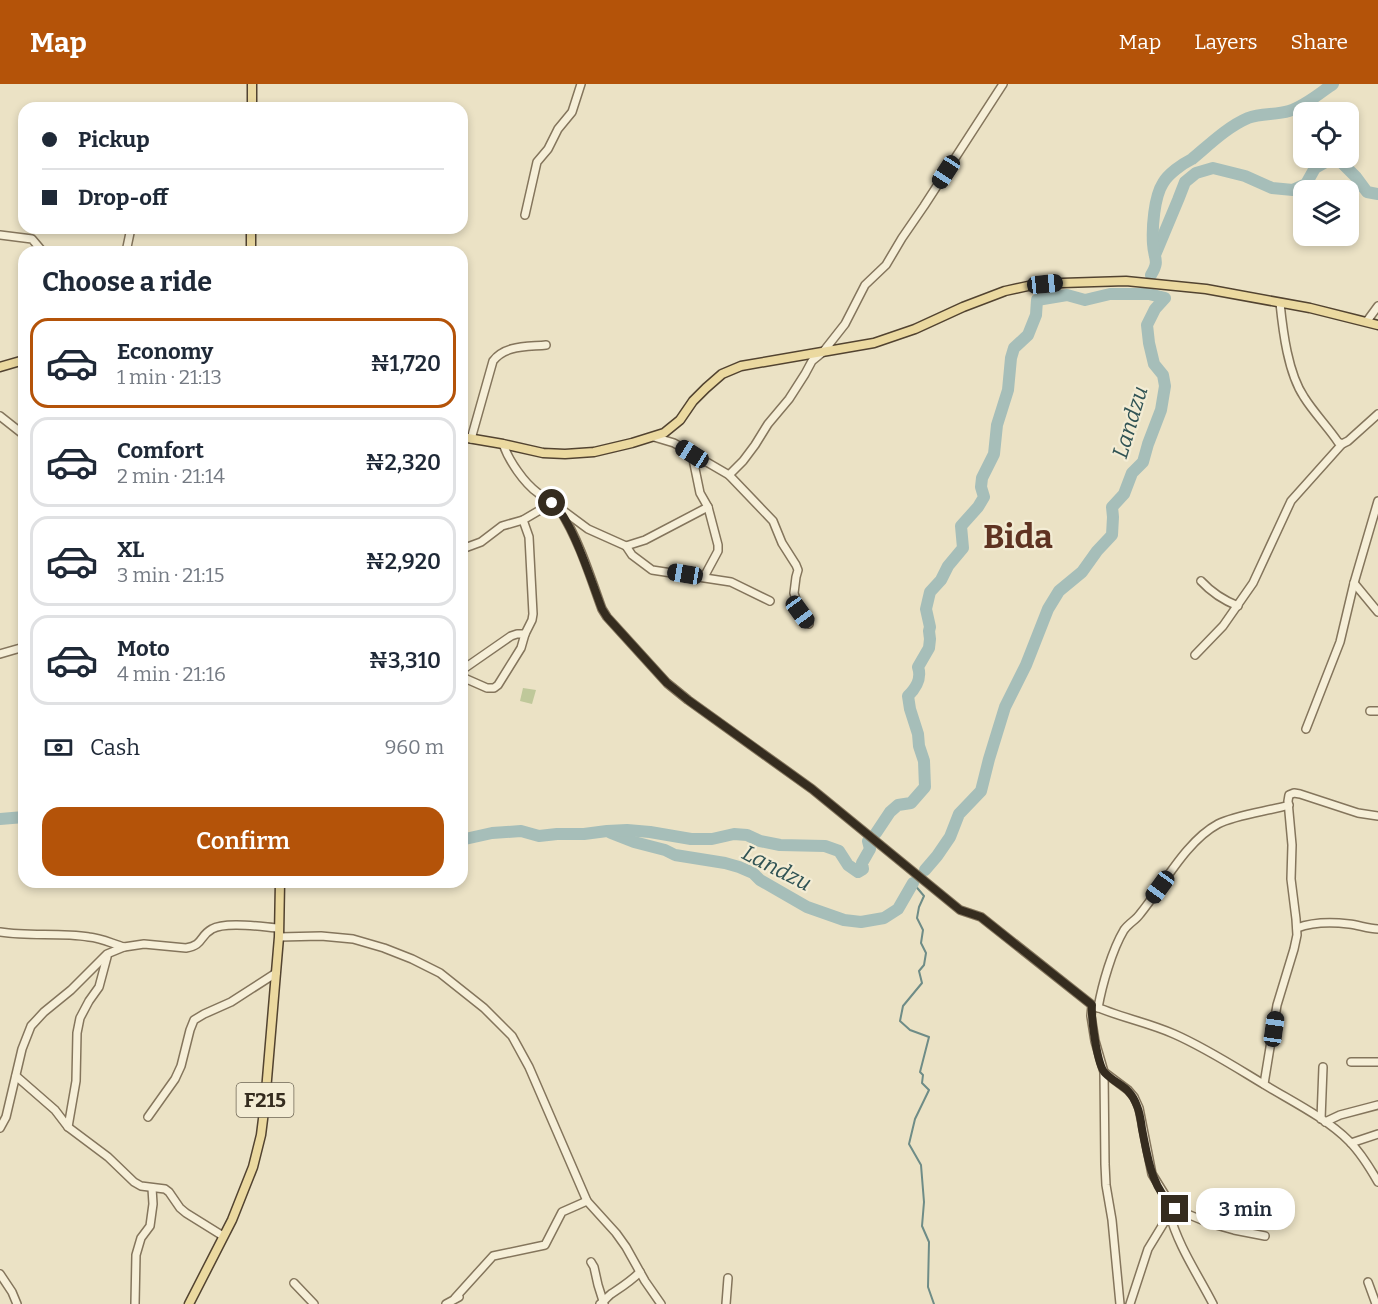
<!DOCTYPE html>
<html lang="en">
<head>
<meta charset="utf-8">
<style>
  :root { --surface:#fff; --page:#f6f6f7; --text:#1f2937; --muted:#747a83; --line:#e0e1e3; --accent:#b45309 }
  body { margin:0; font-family:Bitter,serif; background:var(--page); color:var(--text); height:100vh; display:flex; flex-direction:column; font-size:22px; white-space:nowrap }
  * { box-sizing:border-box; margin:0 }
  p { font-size:20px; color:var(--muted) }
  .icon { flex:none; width:33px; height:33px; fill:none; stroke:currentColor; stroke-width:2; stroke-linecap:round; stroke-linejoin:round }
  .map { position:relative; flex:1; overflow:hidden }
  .details { position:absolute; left:18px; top:162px; width:450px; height:642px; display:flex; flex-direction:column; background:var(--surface); border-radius:18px; box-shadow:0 3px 9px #0003 }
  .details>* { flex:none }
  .banner { position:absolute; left:18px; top:18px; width:450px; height:132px; border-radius:18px; box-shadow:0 3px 9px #0003; display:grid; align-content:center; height:132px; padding:0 24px; background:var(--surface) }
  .fabs { position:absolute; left:1293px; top:18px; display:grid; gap:12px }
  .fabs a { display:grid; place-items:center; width:66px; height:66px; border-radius:12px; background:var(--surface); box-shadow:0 3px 9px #0003; font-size:30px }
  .end { position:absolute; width:27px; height:27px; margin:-14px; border:8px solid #352c1f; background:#fff; box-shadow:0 0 0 3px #fff }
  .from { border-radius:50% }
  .bubble { position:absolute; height:42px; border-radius:18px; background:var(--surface); box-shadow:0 3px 9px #0003; font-size:20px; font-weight:600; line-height:42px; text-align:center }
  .car { position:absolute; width:18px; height:36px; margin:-18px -9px; border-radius:8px; box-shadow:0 0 4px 2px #0007; background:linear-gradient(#222 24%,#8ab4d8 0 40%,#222 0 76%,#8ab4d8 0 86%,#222 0) }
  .banner b { display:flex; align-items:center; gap:21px; height:57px; font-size:22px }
  .banner b+b { border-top:2px solid var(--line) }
  .banner i { width:15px; height:15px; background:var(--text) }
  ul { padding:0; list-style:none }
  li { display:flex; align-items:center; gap:18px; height:90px; margin:0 12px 9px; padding:0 12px; border:3px solid var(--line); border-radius:18px }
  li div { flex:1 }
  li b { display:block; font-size:22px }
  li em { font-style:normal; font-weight:600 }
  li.current { border-color:var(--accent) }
  li>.icon { width:54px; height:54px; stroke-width:1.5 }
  h2 { padding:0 24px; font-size:27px; line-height:72px }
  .pay { display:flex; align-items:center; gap:15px; height:66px; padding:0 24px; font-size:22px }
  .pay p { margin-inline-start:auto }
  .primary-button { display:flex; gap:12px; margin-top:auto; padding:12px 24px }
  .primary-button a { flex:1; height:69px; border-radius:18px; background:var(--accent); color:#fff; font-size:24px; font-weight:600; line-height:69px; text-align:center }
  header { display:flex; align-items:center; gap:36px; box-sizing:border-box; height:84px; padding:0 30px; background:var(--accent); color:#fff }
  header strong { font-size:28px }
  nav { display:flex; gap:33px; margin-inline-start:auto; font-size:21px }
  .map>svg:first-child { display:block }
</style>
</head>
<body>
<header>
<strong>Map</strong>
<nav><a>Map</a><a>Layers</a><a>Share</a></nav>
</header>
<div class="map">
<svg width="1378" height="1220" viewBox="0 0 1378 1220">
  <rect width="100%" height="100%" fill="#ebe2c5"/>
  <path fill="#bfc89a" d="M523 604 536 606 532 620 520 617Z"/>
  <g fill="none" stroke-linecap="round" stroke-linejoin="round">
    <path stroke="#6e8c87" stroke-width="2" d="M913 799 924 812 919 823 917 834 923 846 921 859 926 869 924 881 919 887 922 899 903 922 900 937 910 946 929 953 920 988 923 991 922 999 929 1006 915 1035 909 1060 921 1081 924 1118 922 1142 929 1158 928 1203 934 1220"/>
    <g stroke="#a6beb9" stroke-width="12">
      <path d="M1155 171 1178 116 1185 98 1196 89 1213 84 1245 92 1272 104 1293 106 1306 100 1315 84 1329 76 1341 78 1356 93 1367 108 1378 110"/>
      <path d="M1151 191C1160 176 1154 176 1153 160 1152 144 1154 113 1163 99 1168 90 1182 80 1192 75 1209 61 1227 43 1248 34 1261 29 1276 31 1289 27 1305 22 1320 9 1333 0"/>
      <path d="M0 735 24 733"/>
      <path d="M611 749 634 758 665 766 675 771 725 779 739 783 753 789 760 796 807 823 844 836 861 838 884 834 898 825 913 799"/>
      <path d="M876 749 890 728 898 721 911 719 925 703 924 677 919 662 918 650 910 625 908 612C916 604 922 595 918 583L929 564 930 555 929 547 930 543 926 525 930 508 941 496 948 482 963 464 961 442 978 423 984 413 981 403 982 394 994 370 997 341 1008 306 1011 274 1014 264 1028 251 1036 231 1037 216 1067 211 1085 216 1110 210H1149L1165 214 1155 225 1147 241 1149 259 1154 280 1163 291 1165 302 1161 326 1148 360 1143 378 1132 389 1124 410 1112 423 1113 433 1112 451 1097 467 1082 488 1059 507 1048 525 1026 581 1005 623 989 675 981 707 959 730 950 753 937 772 925 786"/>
      <path d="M462 752 465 755 492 749 521 747 539 752 557 750H584L607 747 627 746 650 748 691 755H712L734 750 747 751 760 757 780 761 825 762 839 767 848 781 858 788 863 785 862 779 870 765 868 757"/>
    </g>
    <defs>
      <g id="minor">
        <path d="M525 131 537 78 548 65 558 45 572 28 581 0"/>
        <path d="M0 151 32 155 43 168"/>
        <path d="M126 168 131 144"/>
        <path d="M1280 219C1283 248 1288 289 1304 313 1314 329 1328 343 1338 358L1342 360"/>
        <path d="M1367 237 1378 222"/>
        <path d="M0 332 24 351"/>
        <path d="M654 353 674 359 729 391 773 437 782 459 796 481 798 486 796 493 794 509 800 528 809 540"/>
        <path d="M471 355 493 277C505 261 527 263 546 261"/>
        <path d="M503 360C509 377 524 399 538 409 545 415 555 419 560 426 579 456 590 492 602 525L607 533 667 599 688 616 812 705 960 826 981 833 1092 921C1118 933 1147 938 1174 950 1206 964 1235 983 1265 1001 1293 1018 1326 1034 1349 1057 1361 1069 1370 1084 1378 1098"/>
        <path d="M692 370 700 409 708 423 718 461V467L704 493"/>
        <path d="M729 391 743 377 755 361 768 340 789 315 805 290 812 277 823 268 845 240 865 201 886 181 902 154 924 122 1003 0"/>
        <path d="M561 425 588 445 626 462 632 471 652 486 731 498 770 517"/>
        <path d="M626 462 645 456 708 423"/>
        <path d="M462 465 481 458 502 442 523 436"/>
        <path d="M1201 497C1212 509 1223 516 1238 522"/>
        <path d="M1354 499 1378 528"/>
        <path d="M0 570 24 563"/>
        <path d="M1195 571 1223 542 1253 499 1291 417 1342 360 1348 357 1378 330"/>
        <path d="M462 586 511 552 517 550H525"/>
        <path d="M462 593 487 604H494L498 601 521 564 525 550 532 536 533 530 529 453 523 436 552 419"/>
        <path d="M1370 627H1378"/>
        <path d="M1306 645 1340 558 1354 499 1378 417"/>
        <path d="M1297 844C1313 838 1332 838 1349 840 1359 841 1368 845 1378 845"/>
        <path d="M0 848C29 853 59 848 89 853 101 854 113 860 124 863"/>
        <path d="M279 853 321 852 353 855 384 864 412 875 440 889 484 924 512 952 529 983 587 1117 616 1149 626 1163 645 1197 661 1220"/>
        <path d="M1092 921 1091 932 1095 957 1104 988 1105 1080 1106 1101 1112 1136 1120 1220"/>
        <path d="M1098 924C1102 901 1112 866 1124 846 1129 839 1136 836 1140 830 1163 802 1186 757 1218 740 1235 731 1269 727 1289 721"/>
        <path d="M1351 978H1378"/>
        <path d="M1104 988 1128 1006 1134 1013 1139 1024 1152 1090 1173 1124 1209 1139 1234 1146 1265 1152"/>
        <path d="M16 992 55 1026 68 1043 108 1073 134 1098 141 1102 165 1105 169 1108 180 1124 186 1129 223 1152"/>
        <path d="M1264 1000 1277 921 1294 865 1297 851 1296 835 1291 795 1292 761 1288 717 1289 711 1294 709 1300 710 1358 729 1378 732"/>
        <path d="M148 1033 175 995 181 982 190 946 194 936 204 930 231 918 276 889"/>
        <path d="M1321 1035 1323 983"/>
        <path d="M1325 1038 1340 1031 1378 1021"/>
        <path d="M68 1043 76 997 77 949 80 934 89 917 99 903 107 873"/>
        <path d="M0 1044 6 1033 22 965 31 942 44 928 71 906 107 870 124 863 144 860 186 864C204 861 199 852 212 845 225 837 263 843 279 844"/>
        <path d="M1351 1059 1378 1050"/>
        <path d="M1169 1128C1178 1162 1197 1189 1213 1220"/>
        <path d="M591 1178 594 1183 598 1201 604 1220"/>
        <path d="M0 1190 12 1208 17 1220"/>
        <path d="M1368 1198 1376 1220"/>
        <path d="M294 1199 314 1220"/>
        <path d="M455 1214 493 1172 545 1161 562 1128 587 1117"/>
        <path d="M135 1220 136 1171 141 1154 150 1142 153 1120 152 1104"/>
        <path d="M446 1220 459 1213"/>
        <path d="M600 1220C605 1217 607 1213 611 1210 623 1202 630 1198 640 1188"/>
        <path d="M726 1220 728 1194"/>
        <path d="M1130 1220 1148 1165 1173 1124"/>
      </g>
      <g id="major">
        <path d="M252 24V0"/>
        <path d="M251 168V144"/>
        <path d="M0 283 24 276"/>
        <path d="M462 353 503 360 543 369 565 370 594 368 632 359 664 349 680 336 693 317 706 304 722 290 741 282 874 259 915 245 963 223 1005 207 1028 202 1062 199 1126 197 1206 205 1310 224 1378 241"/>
        <path d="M189 1220 232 1136 253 1083 261 1051 265 1019 279 853 280 798"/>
      </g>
    </defs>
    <use href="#minor" stroke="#84755c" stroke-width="10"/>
    <use href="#major" stroke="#524330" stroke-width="11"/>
    <use href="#minor" stroke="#f6efd8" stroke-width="7"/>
    <use href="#major" stroke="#ebd9a0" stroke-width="8"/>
  </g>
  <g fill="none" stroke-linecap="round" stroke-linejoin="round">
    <path stroke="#352c1f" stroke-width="8" d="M552 419C571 432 593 502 602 525L607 533 667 599 688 616 812 705 960 826 981 833 1092 921C1091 934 1097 981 1105 989 1118 1002 1130 1002 1137 1022 1140 1029 1141 1037 1142 1045 1148 1075 1151 1103 1175 1125"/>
  </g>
  <g text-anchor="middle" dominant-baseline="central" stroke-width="4.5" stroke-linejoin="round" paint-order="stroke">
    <rect fill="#f3ecd4" stroke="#6e6655" stroke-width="1.5" x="236.5" y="999" width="57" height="34" rx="4.5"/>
    <g font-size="20" font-weight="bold" fill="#352c1f">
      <text x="265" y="1016">F215</text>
    </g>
    <g font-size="22" font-style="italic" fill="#305354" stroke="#f3ecd4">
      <text transform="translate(1130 338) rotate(-73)">Landzu</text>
      <text transform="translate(777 784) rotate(27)">Landzu</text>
    </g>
    <g font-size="33" font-weight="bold" fill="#5f3322" stroke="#f3ecd4">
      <text x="1018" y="453">Bida</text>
    </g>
  </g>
</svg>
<div class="fabs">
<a><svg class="icon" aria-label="locate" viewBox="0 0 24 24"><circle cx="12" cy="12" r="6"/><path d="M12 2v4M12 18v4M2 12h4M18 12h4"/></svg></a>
<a><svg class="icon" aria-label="layers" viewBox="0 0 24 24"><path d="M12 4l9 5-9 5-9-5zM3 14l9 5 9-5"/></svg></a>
</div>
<i class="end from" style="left:552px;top:419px"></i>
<i class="end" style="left:1175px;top:1125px"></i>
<div class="bubble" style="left:1196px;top:1104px;width:99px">3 min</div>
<i class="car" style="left:946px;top:88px;rotate:213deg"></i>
<i class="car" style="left:1045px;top:200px;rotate:84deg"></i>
<i class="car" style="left:692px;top:370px;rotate:302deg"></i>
<i class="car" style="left:685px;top:490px;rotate:279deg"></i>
<i class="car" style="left:800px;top:528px;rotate:144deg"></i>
<i class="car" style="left:1160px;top:803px;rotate:216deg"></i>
<i class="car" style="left:1274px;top:945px;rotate:8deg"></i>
<div class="banner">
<b><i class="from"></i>Pickup</b>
<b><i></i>Drop-off</b>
</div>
<section class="details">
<h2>Choose a ride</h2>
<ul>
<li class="current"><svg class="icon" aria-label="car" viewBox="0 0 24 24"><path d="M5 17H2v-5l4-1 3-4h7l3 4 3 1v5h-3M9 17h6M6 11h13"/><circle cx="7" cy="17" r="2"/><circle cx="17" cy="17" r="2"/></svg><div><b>Economy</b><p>1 min · 21:13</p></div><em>₦1,720</em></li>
<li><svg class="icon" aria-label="car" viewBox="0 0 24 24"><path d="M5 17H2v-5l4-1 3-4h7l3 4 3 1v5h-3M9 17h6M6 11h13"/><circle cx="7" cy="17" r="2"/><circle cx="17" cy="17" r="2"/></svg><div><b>Comfort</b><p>2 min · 21:14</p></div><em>₦2,320</em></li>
<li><svg class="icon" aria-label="car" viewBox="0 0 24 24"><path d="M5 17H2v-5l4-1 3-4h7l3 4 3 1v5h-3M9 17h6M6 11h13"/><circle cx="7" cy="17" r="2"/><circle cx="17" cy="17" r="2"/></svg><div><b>XL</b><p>3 min · 21:15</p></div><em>₦2,920</em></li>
<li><svg class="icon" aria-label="car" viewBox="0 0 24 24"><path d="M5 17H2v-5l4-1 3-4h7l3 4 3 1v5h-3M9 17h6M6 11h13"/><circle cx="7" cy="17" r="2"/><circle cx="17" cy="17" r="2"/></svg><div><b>Moto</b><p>4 min · 21:16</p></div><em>₦3,310</em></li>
</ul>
<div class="pay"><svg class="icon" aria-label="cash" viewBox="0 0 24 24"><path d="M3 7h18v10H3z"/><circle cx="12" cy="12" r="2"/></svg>Cash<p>960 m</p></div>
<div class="primary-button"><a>Confirm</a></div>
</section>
</div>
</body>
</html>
